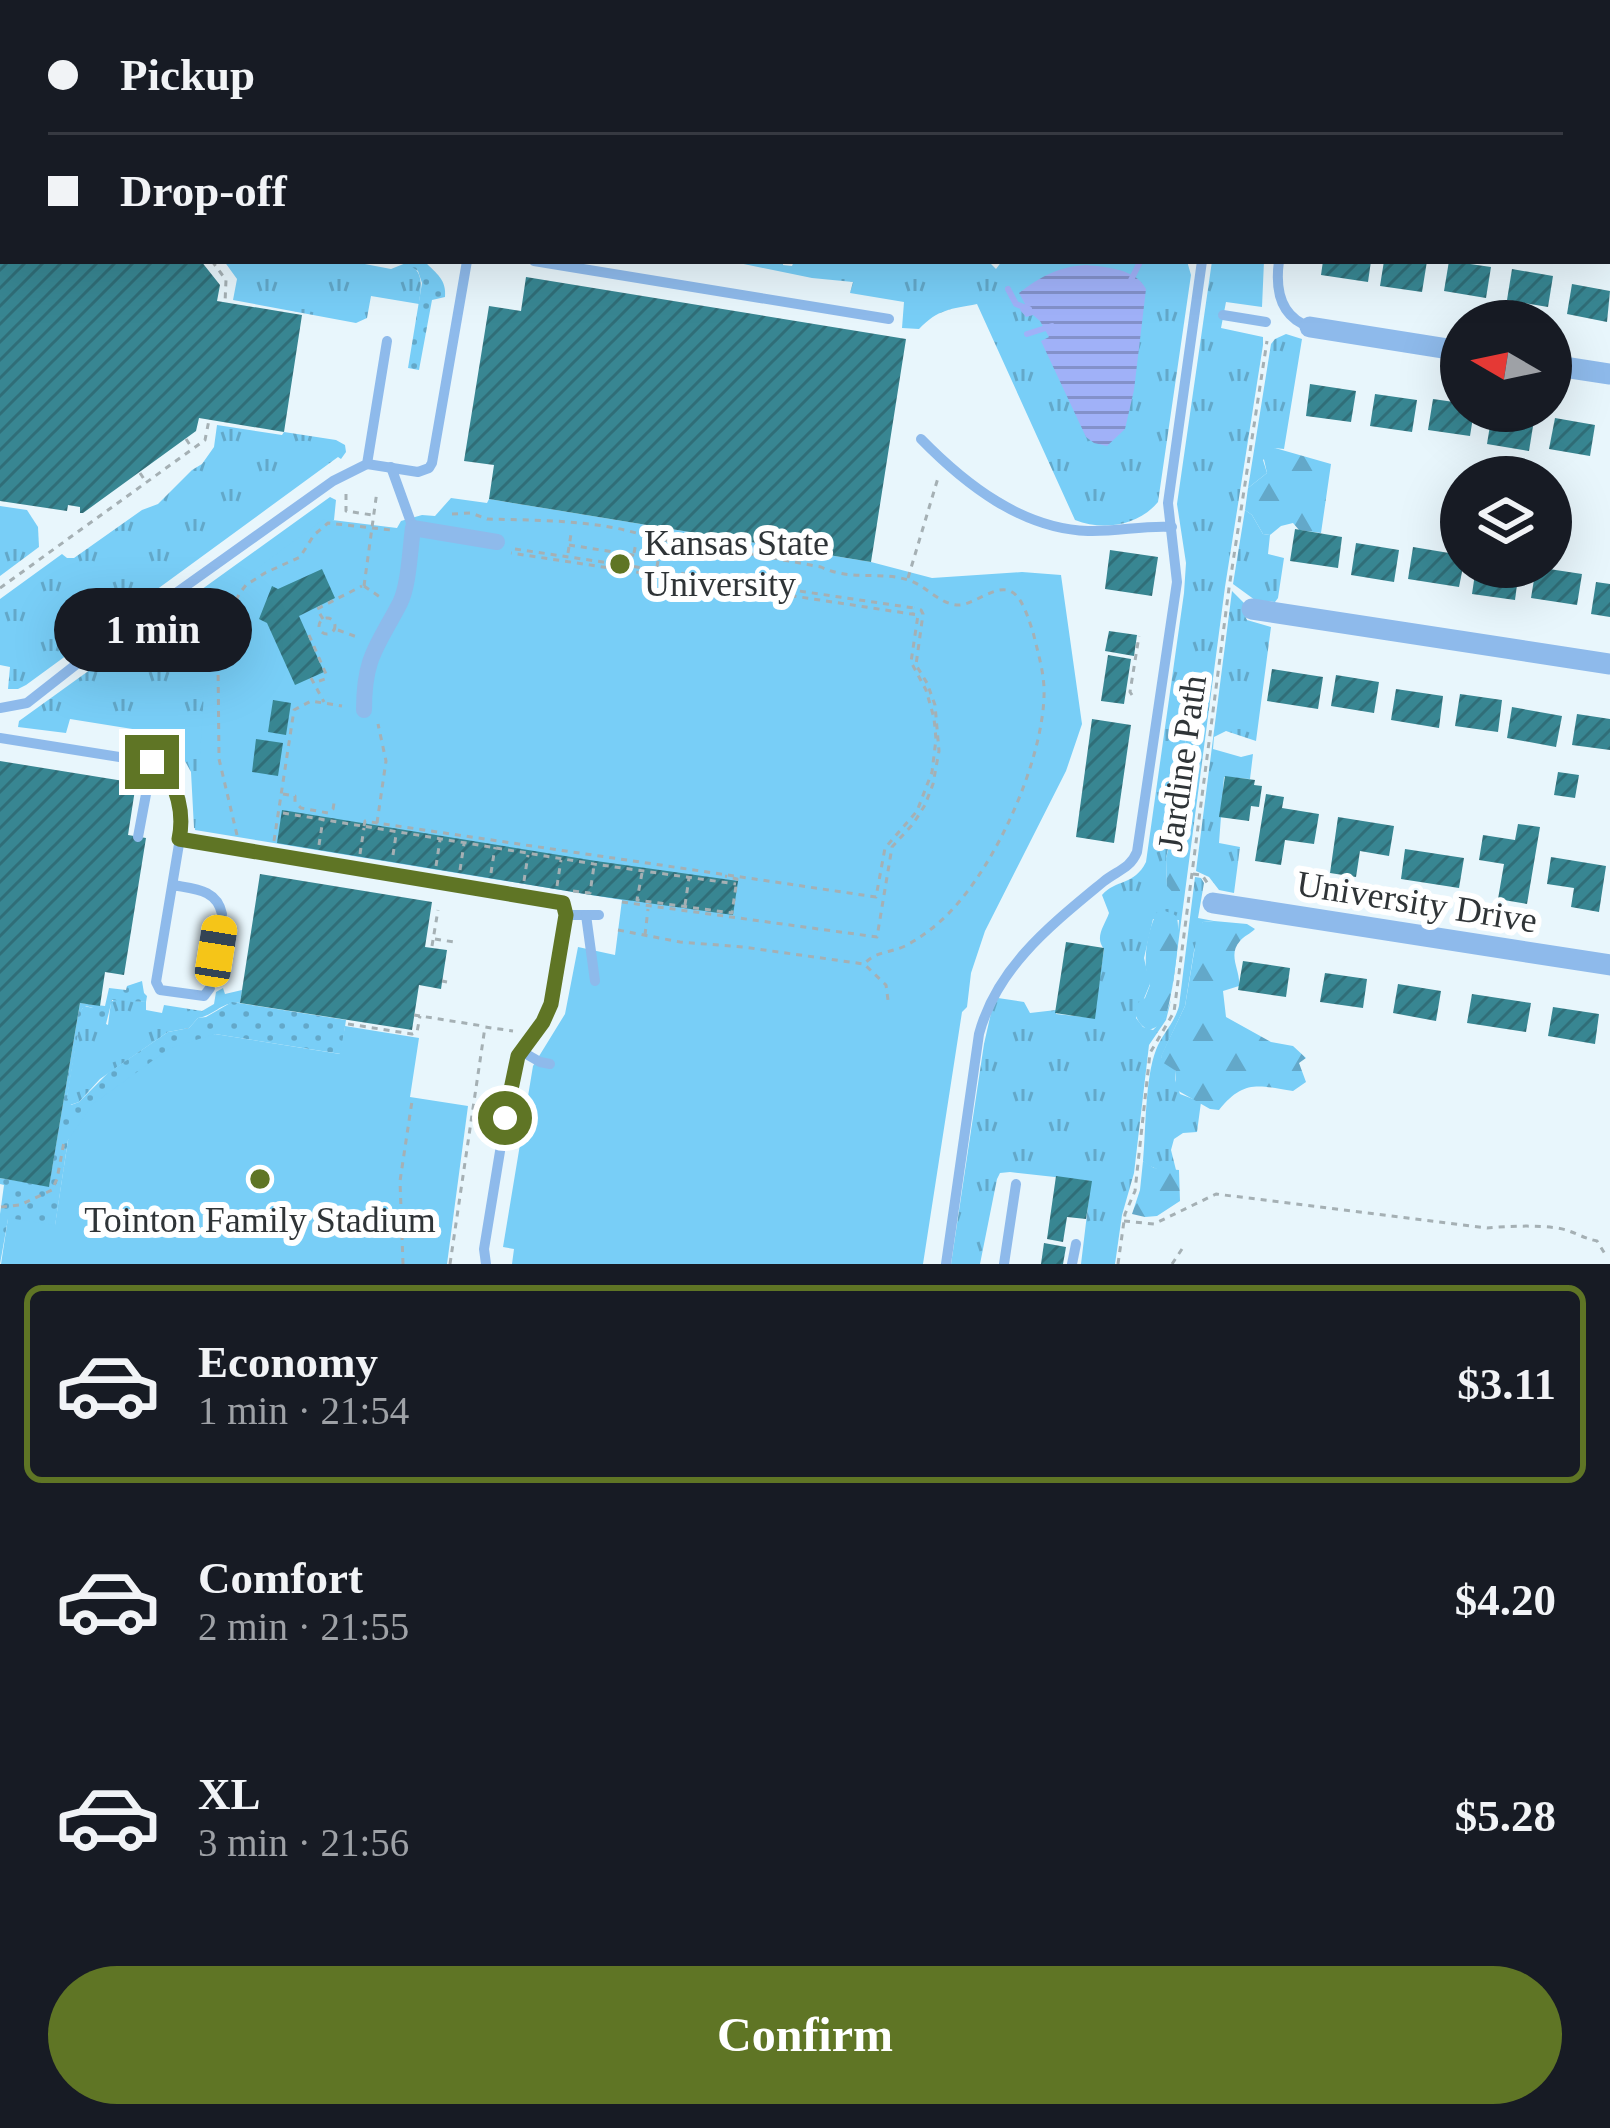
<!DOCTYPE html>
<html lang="en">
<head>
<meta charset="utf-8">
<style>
  :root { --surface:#171b24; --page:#20242c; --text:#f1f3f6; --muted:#9ea1a6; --line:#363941; --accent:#5f7525 }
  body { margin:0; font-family:Georgia,serif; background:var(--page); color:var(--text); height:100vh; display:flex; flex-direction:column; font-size:45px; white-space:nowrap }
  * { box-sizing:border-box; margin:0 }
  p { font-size:39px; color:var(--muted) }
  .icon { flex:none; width:66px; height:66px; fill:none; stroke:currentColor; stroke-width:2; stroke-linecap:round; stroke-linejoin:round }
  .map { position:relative; height:1264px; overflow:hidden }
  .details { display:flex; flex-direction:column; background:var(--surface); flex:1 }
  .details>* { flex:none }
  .hud { position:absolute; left:0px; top:0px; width:1611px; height:264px; box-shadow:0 12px 48px #0002; display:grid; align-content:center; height:264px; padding:0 48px; background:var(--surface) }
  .needle { width:78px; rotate:279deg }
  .controls { position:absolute; left:1440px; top:300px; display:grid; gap:24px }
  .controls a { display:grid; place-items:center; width:132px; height:132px; border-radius:50%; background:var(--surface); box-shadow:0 12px 48px #0002; font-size:60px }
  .end { position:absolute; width:54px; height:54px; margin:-27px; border:15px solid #5f7525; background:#fff; box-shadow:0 0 0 6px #fff }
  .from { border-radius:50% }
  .bubble { position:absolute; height:84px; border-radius:42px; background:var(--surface); box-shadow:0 12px 48px #0002; font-size:39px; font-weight:800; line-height:84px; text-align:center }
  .car { position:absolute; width:36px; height:72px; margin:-36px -18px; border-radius:15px; box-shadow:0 0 9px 3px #0007; background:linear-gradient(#f5c518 24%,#345 0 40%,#f5c518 0 76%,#345 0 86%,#f5c518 0) }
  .hud b { display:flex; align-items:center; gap:42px; height:114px; font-size:45px }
  .hud b+b { border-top:3px solid var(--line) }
  .hud i { width:30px; height:30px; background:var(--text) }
  ul { padding:21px 0 0; list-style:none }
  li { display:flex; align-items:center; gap:36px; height:198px; margin:0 24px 18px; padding:0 24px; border:6px solid transparent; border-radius:18px }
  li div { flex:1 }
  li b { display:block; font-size:45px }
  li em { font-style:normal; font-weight:800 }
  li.on { border-color:var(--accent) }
  li>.icon { width:108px; height:108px; stroke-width:1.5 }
  .button { display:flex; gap:24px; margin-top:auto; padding:24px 48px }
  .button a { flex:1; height:138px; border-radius:72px; background:var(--accent); color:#fff; font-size:48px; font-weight:800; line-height:138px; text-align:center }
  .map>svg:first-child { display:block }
</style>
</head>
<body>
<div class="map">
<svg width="1610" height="1264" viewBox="0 0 1610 1264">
  <defs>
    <pattern id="grass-tufts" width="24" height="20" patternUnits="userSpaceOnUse" patternTransform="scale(3)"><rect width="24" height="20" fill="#78cef7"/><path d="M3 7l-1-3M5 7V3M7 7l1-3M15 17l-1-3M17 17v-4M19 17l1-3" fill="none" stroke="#63a8c9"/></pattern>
    <pattern id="forest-firs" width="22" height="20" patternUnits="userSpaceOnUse" patternTransform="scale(3)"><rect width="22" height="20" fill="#78cef7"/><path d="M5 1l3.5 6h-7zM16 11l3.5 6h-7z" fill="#63a8c9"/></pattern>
    <pattern id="garden-dots" width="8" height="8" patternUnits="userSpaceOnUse" patternTransform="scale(3)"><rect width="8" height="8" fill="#78cef7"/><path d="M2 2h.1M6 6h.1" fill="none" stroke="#63a8c9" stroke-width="1.8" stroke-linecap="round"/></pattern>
    <pattern id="water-rules" width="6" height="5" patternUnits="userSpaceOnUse" patternTransform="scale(3)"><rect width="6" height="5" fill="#a0b1f8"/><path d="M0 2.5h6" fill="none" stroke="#8391ca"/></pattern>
    <pattern id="building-hatch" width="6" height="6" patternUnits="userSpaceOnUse" patternTransform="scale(3)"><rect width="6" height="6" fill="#388692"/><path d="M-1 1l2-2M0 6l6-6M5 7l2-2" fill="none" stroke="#306e78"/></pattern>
  </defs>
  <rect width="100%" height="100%" fill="#e8f6fc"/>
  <g fill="url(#grass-tufts)" fill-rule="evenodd">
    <path d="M224 261H349L391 269 406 263C425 270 421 287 419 304L371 296 367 318 356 323 233 300 237 279Z"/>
    <path d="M704 261H783V265L792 266 794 261 844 264 882 261H988L996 269 1002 261H1187L1191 275 1158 502C1138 526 1103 531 1075 520L977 304C951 309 938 309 919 329L902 328 904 302 850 293 853 282 812 278 734 262 718 264Z"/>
    <path d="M1212 261H1264L1262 307 1226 302 1221 328 1263 337V345L1225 587 1172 991 1179 920 1153 919 1144 958 1150 984 1136 1018 1143 1027 1153 1030 1164 1019 1171 1000 1166 1020 1149 1045 1134 1173 1122 1215 1115 1264H1081L1091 1181 1010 1172 1000 1173 997 1179 980 1264H951L984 1044 991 1013 998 998 1024 1002 1030 1013 1056 1010V1014L1094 1018 1104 949C1094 937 1105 925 1109 913L1102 895C1116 879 1134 886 1146 862L1184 593 1186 563 1177 504ZM1204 715 1190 793 1185 873 1167 886 1166 858 1177 809 1186 737Z"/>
    <path d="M1286 334 1302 339 1284 449 1275 448 1263 460 1267 473 1248 488 1271 344 1275 339Z"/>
    <path d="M217 425 282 435 284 432 336 440 345 445 346 452 341 459 338 457 26 685 18 689H8L10 667 0 665V599L62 554 67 558H74L142 510 158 504 192 470 202 464 214 447Z"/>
    <path d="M330 497 336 500 334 520H325L235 836 194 828 191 772 180 752 176 736 70 719 66 733 18 727 19 721Z"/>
    <path d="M0 506 27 510 38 527 39 547 0 576Z"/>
    <path d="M1245 510 1252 515 1263 534 1270 535 1268 554 1284 558 1278 598 1275 602 1255 600 1233 584Z"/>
    <path d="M1232 591 1247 606 1245 616 1247 620 1271 627 1256 741 1226 731 1214 737 1213 749 1241 757 1253 754 1250 779 1224 777 1219 843 1240 847 1234 893 1219 890 1209 877 1196 871Z"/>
    <path d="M1195 877 1201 878 1204 883 1198 918 1214 921 1203 922 1194 951 1185 1006 1161 1057 1176 1071 1175 1080 1180 1094 1201 1102 1197 1132 1183 1133 1174 1139 1171 1150 1176 1170C1165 1172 1151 1169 1143 1161 1146 1130 1145 1078 1156 1050 1162 1034 1174 1024 1179 1006Z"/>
    <path d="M223 988 225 994 242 990 240 1003C222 1001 214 1016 198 1018L189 1028 168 1032 100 1079 79 1102 70 1105 66 1102 81 1011 84 1006 93 1008V1017L108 1025 111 1002 115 999 146 1002V1010L162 1013 164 1005 202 1011 214 1004 216 992Z"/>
  </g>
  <g fill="url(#forest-firs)">
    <path d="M1275 448 1331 464 1321 533 1299 530 1293 523 1281 526 1270 535 1263 534 1252 515 1245 510 1248 488 1267 473 1263 455 1267 450Z"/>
    <path d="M1200 709H1204V715C1200 741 1194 766 1190 792 1187 825 1194 867 1177 897L1167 886 1166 858 1174 827 1186 737Z"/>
    <path d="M1159 909C1163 911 1174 913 1176 916 1183 925 1171 1009 1164 1020 1159 1027 1156 1027 1149 1030 1138 1025 1134 1016 1136 1004L1145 998 1150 985C1141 965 1147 928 1159 909Z"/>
    <path d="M1214 921 1247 924 1255 929C1250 934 1244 936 1240 941 1227 955 1241 971 1239 986L1223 991 1226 1017 1271 1042 1293 1046 1306 1058 1299 1063 1306 1082 1293 1091C1257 1085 1243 1080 1219 1110L1210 1109 1175 1089 1176 1071 1162 1062 1161 1056 1185 1006 1198 929 1203 922Z"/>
    <path d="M1143 1161 1154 1168 1179 1170 1180 1201 1157 1216 1145 1217 1132 1214 1140 1190Z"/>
  </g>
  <g fill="url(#garden-dots)">
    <path d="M425 262C436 273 447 280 445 297L432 300 419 370 408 368 422 283 418 271 406 263Z"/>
    <path d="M142 981 144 993 147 996 146 1002 112 1000 104 1032 97 1031 93 1026V1008L86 1006 82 1009 67 1098 71 1105 79 1102 108 1073 168 1032 189 1028 198 1018 206 1017 232 1002 346 1020 341 1054 215 1034 68 1140 55 1226 8 1219 0 1264V1214L4 1185 0 1184V1178L49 1186 80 1003 105 1006 109 988 126 990 127 986Z"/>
  </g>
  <g fill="#78cef7">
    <path d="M451 498 487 503 489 499 871 562 932 578 1022 572 1061 575 1082 724 1066 771 985 931 971 973 967 1007 962 1012 923 1264H512L514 1249 503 1247 533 1066 565 1014 578 947 615 955 622 900 195 830 210 603 324 519 397 528 401 521 422 515 435 516Z"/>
    <path d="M345 1026 419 1038 410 1097 468 1106 447 1264H1L8 1218 55 1225 68 1140 93 1104 170 1048 215 1034 340 1054Z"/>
  </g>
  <path fill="url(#water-rules)" d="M1086 265C1107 267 1136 269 1146 289L1134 390 1125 429 1107 446 1094 443 1086 437 1041 341 1049 337 1040 321 1033 315 1026 317 1020 310 1025 304 1019 293C1041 276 1058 267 1086 265Z"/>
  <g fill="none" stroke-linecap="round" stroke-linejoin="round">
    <g stroke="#a0b1f8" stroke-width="6">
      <path d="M1131 280 1140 262"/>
      <path d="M1008 289 1016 304 1029 309"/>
      <path d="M1027 334 1052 326"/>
    </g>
  </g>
  <g fill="url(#building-hatch)">
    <path d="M0 261H201L220 285 217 301 302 315 284 432 199 418 196 431 83 513H80V507L68 505 67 511 0 501Z"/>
    <path d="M1323 261H1371L1368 282 1321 275Z"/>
    <path d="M1384 261H1427L1422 292 1380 286Z"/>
    <path d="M1449 261 1491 267 1486 298 1444 291Z"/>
    <path d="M1512 269 1553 276 1548 307 1507 300Z"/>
    <path d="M526 277 906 339 871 562 489 499 494 465 464 461 489 306 521 311Z"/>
    <path d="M1572 284 1610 291 1607 322 1567 314Z"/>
    <path d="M1310 384 1356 391 1351 422 1306 416Z"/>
    <path d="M1375 394 1417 400 1412 432 1370 426Z"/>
    <path d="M1433 399 1461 403V411H1474L1470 436 1428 430Z"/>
    <path d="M1492 413 1534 420 1529 451 1487 444Z"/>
    <path d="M1555 418 1595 425 1590 456 1549 449Z"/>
    <path d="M1295 529 1342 537 1338 568 1290 561Z"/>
    <path d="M1356 543 1399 550 1394 582 1351 575Z"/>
    <path d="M1413 547 1461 555 1463 567 1459 587 1408 579Z"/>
    <path d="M1110 550 1158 557 1152 596 1105 589Z"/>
    <path d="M1476 567 1519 570 1515 600 1472 594Z"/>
    <path d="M1536 567 1582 574 1577 605 1531 598Z"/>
    <path d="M322 569 335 598 299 616 324 672 295 685 267 623 259 619 272 586 278 589Z"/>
    <path d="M1596 582 1610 584V617L1591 614Z"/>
    <path d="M1109 631 1137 635 1134 656 1105 651Z"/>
    <path d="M1108 655 1131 659 1124 704 1101 701Z"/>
    <path d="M1272 669 1323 677 1318 709 1267 701Z"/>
    <path d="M1336 675 1379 682 1374 713 1331 706Z"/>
    <path d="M1396 689 1443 696 1439 728 1391 720Z"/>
    <path d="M1460 694 1502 700 1498 732 1455 726Z"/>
    <path d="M273 700 291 703 286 735 268 732Z"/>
    <path d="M1512 707 1562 716 1556 747 1507 738Z"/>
    <path d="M1577 714 1610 719V750L1572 745Z"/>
    <path d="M1092 719 1131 725 1114 843 1076 837Z"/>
    <path d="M256 739 283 743 278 776 252 772Z"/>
    <path d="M0 761 136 783 128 835 146 838 124 975 105 972 100 1006 80 1003 49 1187 0 1178Z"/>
    <path d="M1558 772 1579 775 1575 798 1554 795Z"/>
    <path d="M1225 776 1255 780 1254 785 1262 786 1259 807 1251 806 1249 821 1219 817Z"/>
    <path d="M1266 794 1284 797 1282 808 1319 814 1314 844 1285 840 1281 865 1255 861Z"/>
    <path d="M282 810 596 861 738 881 733 915 591 895 277 843Z"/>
    <path d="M1338 817 1394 826 1389 856 1360 851 1356 877 1330 873Z"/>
    <path d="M1518 824 1540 827 1527 904 1498 899 1504 864 1479 860 1483 835 1515 840Z"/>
    <path d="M1405 849 1464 858 1459 888 1401 879Z"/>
    <path d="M1551 857 1606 866 1599 912 1571 907 1574 888 1547 884Z"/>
    <path d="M260 874 432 902 425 947 447 950 441 989 419 985 412 1030 240 1003Z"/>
    <path d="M1066 942 1104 948 1095 1019 1055 1013Z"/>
    <path d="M1243 961 1290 968 1286 997 1238 990Z"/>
    <path d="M1325 973 1367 979 1363 1008 1320 1002Z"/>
    <path d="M1398 984 1441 991 1436 1021 1393 1013Z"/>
    <path d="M1472 994 1531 1003 1526 1032 1467 1023Z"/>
    <path d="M1553 1007 1599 1014 1595 1044 1548 1036Z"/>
    <path d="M1056 1176 1092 1181 1086 1219 1067 1217 1063 1242 1047 1239Z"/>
    <path d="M1044 1243 1066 1247 1063 1264H1041Z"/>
  </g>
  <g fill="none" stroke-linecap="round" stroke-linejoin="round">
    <g stroke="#a5b0b4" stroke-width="3" stroke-dasharray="6 6" stroke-linecap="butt">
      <path d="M279 0V3"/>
      <path d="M795 0 818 3"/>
      <path d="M102 3 103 0"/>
      <path d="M548 3 549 0"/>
      <path d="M665 3V0"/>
      <path d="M687 3 692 0"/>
      <path d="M930 3V0"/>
      <path d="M1222 3 1223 0"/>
      <path d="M1307 3 1308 0"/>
      <path d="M1608 109H1610"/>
      <path d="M0 136 3 137"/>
      <path d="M212 261 226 280 225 303"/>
      <path d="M186 439 192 448"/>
      <path d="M140 473 146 482"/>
      <path d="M346 494V511L372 515"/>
      <path d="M452 514 471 513 487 519C529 520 573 520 615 528 638 532 659 542 682 541L821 567C852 582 881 570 911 581 927 587 942 606 960 605 975 604 997 583 1012 592 1023 598 1029 621 1033 632 1038 653 1045 675 1044 696 1042 763 996 865 949 913 936 926 922 937 905 946 890 953 876 951 864 964"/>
      <path d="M569 545 659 559"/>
      <path d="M515 549 914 608 913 614"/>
      <path d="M568 553 571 534"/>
      <path d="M634 553 636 543"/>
      <path d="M657 567 660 548"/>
      <path d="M908 578 938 478"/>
      <path d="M364 586 377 491"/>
      <path d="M364 586 380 597"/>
      <path d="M0 588 205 440 209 420"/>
      <circle cx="327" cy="626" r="8"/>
      <path d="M323 619 317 609 362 586"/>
      <path d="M338 630 357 637"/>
      <path d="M309 635 326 674 325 679 314 683"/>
      <path d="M311 678 324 702"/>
      <path d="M1132 695 1130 692 1139 636"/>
      <path d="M283 794 295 796V802L301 808 328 813 333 809 335 798"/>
      <path d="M283 813 594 864 736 884"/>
      <path d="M377 823 386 761 378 724"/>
      <path d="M364 826 365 821 377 823 876 897 885 848 917 811 932 772 936 739 934 718 926 690 911 662 918 615 511 553"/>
      <path d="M237 835 219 759 218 663 221 637 239 594 246 585 265 573 300 557 314 535 328 523 391 530"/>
      <path d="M274 841 294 710 311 701 342 706"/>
      <path d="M319 845 323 819"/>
      <path d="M360 854 364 828"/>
      <path d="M393 855 396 835"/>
      <path d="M436 866 440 840"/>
      <path d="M460 870 464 844"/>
      <path d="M491 873 495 847"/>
      <path d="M642 873 637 900 732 913 737 879 725 876"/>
      <path d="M1193 874 1202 875 1208 884"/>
      <path d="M524 881 528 855"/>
      <path d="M557 886 561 860"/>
      <path d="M573 891 590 893 594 866"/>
      <path d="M622 902 877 937 892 847 913 824 925 805 933 784 939 751 935 705 927 683 916 665 923 614 921 610 914 608"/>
      <path d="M685 905 689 878"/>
      <path d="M618 930 680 942 743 947 864 964 886 985 888 1000"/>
      <path d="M645 935 648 909"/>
      <path d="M435 939 454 942"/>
      <path d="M432 946 438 910"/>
      <path d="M442 981 447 982"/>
      <path d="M414 1015 483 1026"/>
      <path d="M348 1024 412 1034 417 1032 420 1016"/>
      <path d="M1 1207 20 1205 52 1190 57 1179 64 1142"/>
      <path d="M1124 1221 1154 1224 1216 1194 1487 1228C1506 1226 1552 1224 1569 1231 1580 1235 1584 1238 1597 1241L1605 1254"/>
      <path d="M403 1264 400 1181 412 1101"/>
      <path d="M450 1264 485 1027 513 1031"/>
      <path d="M1118 1264 1125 1214 1135 1191 1150 1053 1174 1012 1229 588 1267 341"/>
      <path d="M1172 1264 1182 1249"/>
    </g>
    <g stroke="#8ebaeb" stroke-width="10">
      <path d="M185 0V3"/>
      <path d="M534 261 889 319"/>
      <path d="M1279 261C1275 290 1280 317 1310 327"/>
      <path d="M1223 315 1266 322"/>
      <path d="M921 439C965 484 1022 529 1088 531 1117 532 1144 525 1172 527"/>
      <path d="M367 464 418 472 429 468 432 463 467 261"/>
      <path d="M391 467 413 528"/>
      <path d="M0 708 27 703 78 663 333 481 367 464 387 341"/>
      <path d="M0 738 163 764 178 791 182 826 156 982 160 990 204 996 210 988 222 914C217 889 194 889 173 885"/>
      <path d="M138 837 152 762"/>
      <path d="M179 839 563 903 566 915C561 945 560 981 549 1009 542 1031 522 1045 514 1066L484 1249 486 1264"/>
      <path d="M566 915H599"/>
      <path d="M586 915 595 981"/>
      <path d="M521 1051 540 1062 550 1064"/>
      <path d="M946 1264 979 1034C997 967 1051 925 1103 882 1116 871 1130 869 1137 852L1177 582 1168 503 1202 261"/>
      <path d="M1004 1264 1016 1184"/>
      <path d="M1072 1264 1076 1244"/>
    </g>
    <path stroke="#8ebaeb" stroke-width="16" d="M364 710C364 657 377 647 400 603 409 585 410 549 413 528L497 542"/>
    <g stroke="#8ebaeb" stroke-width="21">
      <path d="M1046 0 1068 3"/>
      <path d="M1262 3V0"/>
      <path d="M1608 81 1610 82"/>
      <path d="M1310 327 1461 351"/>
      <path d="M1551 365 1610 374"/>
      <path d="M1252 609 1610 664"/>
      <path d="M1213 903 1610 965"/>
    </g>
  </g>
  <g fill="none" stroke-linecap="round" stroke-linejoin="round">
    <path stroke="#5f7525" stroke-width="15" d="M152 762 163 764C176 788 185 811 179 839L563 903 566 915 551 1004 543 1022 518 1056 505 1118"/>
  </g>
  <g fill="#5f7525" stroke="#fff" stroke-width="4.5">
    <circle cx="620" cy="564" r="12"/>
    <circle cx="260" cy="1179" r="12"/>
  </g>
  <g text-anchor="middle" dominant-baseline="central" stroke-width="12" stroke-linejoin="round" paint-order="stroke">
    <g font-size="36" fill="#2f3437" stroke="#fff" text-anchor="start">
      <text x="644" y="543">Kansas State<tspan x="644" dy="41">University</tspan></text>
      <text x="260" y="1220" text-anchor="middle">Tointon Family Stadium</text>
    </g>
    <g font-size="36" fill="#2f3437" stroke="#fff">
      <text transform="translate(1182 763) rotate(-82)">Jardine Path</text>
      <text transform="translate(1417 902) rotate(9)">University Drive</text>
    </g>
  </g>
</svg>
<div class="controls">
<a><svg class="needle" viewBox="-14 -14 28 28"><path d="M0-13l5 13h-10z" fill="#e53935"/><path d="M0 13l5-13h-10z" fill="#9ea1a6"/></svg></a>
<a><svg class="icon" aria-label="layers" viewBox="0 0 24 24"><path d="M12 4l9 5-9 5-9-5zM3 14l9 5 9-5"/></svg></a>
</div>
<i class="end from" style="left:505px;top:1118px"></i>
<i class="end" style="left:152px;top:762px"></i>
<div class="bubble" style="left:54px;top:588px;width:198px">1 min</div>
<i class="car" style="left:216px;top:951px;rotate:9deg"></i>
<div class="hud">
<b><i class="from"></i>Pickup</b>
<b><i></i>Drop-off</b>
</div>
</div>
<section class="details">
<ul>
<li class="on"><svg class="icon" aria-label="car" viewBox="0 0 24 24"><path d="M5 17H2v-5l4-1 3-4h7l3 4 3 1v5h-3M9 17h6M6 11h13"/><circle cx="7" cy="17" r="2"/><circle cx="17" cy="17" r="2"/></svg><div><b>Economy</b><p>1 min · 21:54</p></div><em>$3.11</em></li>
<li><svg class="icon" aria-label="car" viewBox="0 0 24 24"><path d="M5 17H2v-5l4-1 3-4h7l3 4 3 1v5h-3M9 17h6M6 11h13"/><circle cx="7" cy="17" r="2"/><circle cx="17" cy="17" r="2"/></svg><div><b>Comfort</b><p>2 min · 21:55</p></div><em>$4.20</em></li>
<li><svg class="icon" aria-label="car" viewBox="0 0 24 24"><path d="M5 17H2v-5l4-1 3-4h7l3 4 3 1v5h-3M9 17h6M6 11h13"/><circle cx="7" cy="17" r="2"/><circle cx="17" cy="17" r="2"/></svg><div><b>XL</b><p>3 min · 21:56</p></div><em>$5.28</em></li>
</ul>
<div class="button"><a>Confirm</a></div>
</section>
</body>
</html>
